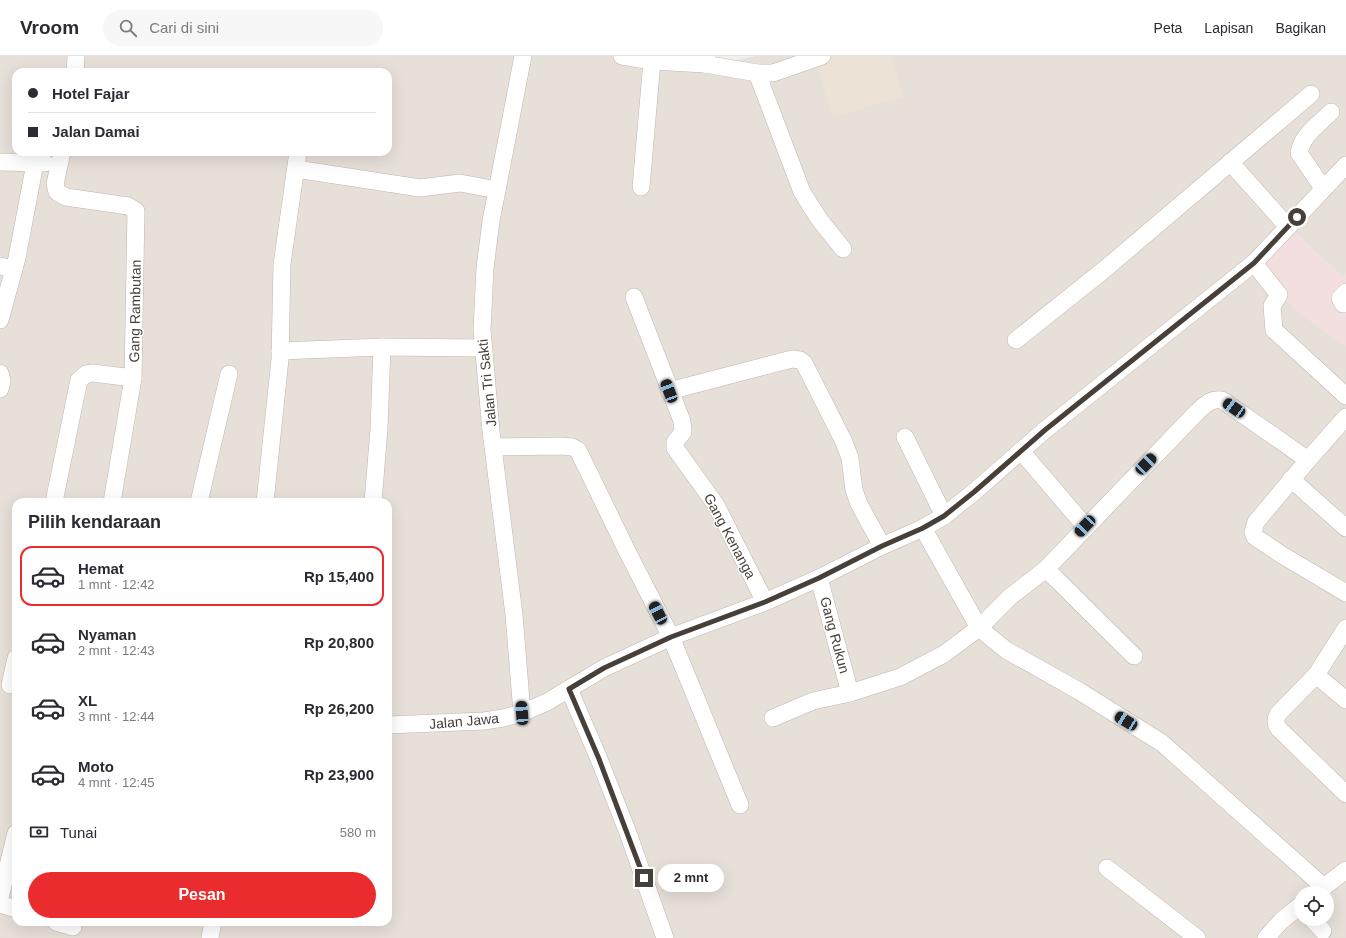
<!DOCTYPE html>
<html lang="id">
<head>
<meta charset="utf-8">
<style>
  :root { --surface:#fff; --page:#f7f7f7; --text:#2b2b33; --muted:#7c7c81; --line:#e1e1e2; --accent:#ea2c2e }
  body { margin:0; font-family:Arial,sans-serif; background:var(--page); color:var(--text); height:100vh; display:flex; flex-direction:column; font-size:15px; white-space:nowrap }
  * { box-sizing:border-box; margin:0 }
  p { font-size:13px; color:var(--muted) }
  .icon { flex:none; width:22px; height:22px; fill:none; stroke:currentColor; stroke-width:2; stroke-linecap:round; stroke-linejoin:round }
  .map { position:relative; flex:1; overflow:hidden }
  .side { position:absolute; left:12px; top:442px; width:380px; height:428px; display:flex; flex-direction:column; background:var(--surface); border-radius:12px; box-shadow:0 4px 16px #0002 }
  .side>* { flex:none }
  .guide { position:absolute; left:12px; top:12px; width:380px; height:88px; border-radius:12px; box-shadow:0 4px 16px #0002; display:grid; align-content:center; height:88px; padding:0 16px; background:var(--surface) }
  .fabs { position:absolute; left:1294px; top:830px; display:grid; gap:8px }
  .fabs a { display:grid; place-items:center; width:40px; height:40px; border-radius:50%; background:var(--surface); box-shadow:0 4px 16px #0002; font-size:20px }
  .end { position:absolute; width:18px; height:18px; margin:-9px; border:5px solid #473f39; background:#fff; box-shadow:0 0 0 2px #fff }
  .from { border-radius:50% }
  .bubble { position:absolute; height:28px; border-radius:14px; background:var(--surface); box-shadow:0 4px 16px #0002; font-size:13px; font-weight:700; line-height:28px; text-align:center }
  .car { position:absolute; width:12px; height:24px; margin:-12px -6px; border-radius:5px; box-shadow:0 0 3px 1px #0007; background:linear-gradient(#222 24%,#8ab4d8 0 40%,#222 0 76%,#8ab4d8 0 86%,#222 0) }
  .guide b { display:flex; align-items:center; gap:14px; height:38px; font-size:15px }
  .guide b+b { border-top:1px solid var(--line) }
  .guide i { width:10px; height:10px; background:var(--text) }
  ul { padding:0; list-style:none }
  li { display:flex; align-items:center; gap:12px; height:60px; margin:0 8px 6px; padding:0 8px; border:2px solid transparent; border-radius:12px }
  li div { flex:1 }
  li b { display:block; font-size:15px }
  li em { font-style:normal; font-weight:700 }
  li.current { border-color:var(--accent) }
  li>.icon { width:36px; height:36px; stroke-width:1.5 }
  h2 { padding:0 16px; font-size:18px; line-height:48px }
  .pay { display:flex; align-items:center; gap:10px; height:44px; padding:0 16px; font-size:15px }
  .pay p { margin-inline-start:auto }
  .cta { display:flex; gap:8px; margin-top:auto; padding:8px 16px }
  .cta a { flex:1; height:46px; border-radius:24px; background:var(--accent); color:#fff; font-size:16px; font-weight:700; line-height:46px; text-align:center }
  header { display:flex; align-items:center; gap:24px; box-sizing:border-box; height:56px; padding:0 20px; background:var(--surface); border-bottom:1px solid var(--line) }
  header strong { font-size:19px }
  nav { display:flex; gap:22px; margin-inline-start:auto; font-size:14px }
  .search { width:280px; height:36px; background:var(--page); display:flex; align-items:center; gap:10px; box-sizing:border-box; padding:0 14px; border-radius:22px; color:var(--muted); font-size:15px }
  .map>svg:first-child { display:block }
</style>
</head>
<body>
<header>
<strong>Vroom</strong>
<div class="search"><svg class="icon" aria-label="search" viewBox="0 0 24 24"><circle cx="10" cy="10" r="6"/><path d="M15 15l6 6"/></svg>Cari di sini</div>
<nav><a>Peta</a><a>Lapisan</a><a>Bagikan</a></nav>
</header>
<div class="map">
<svg width="1346" height="882" viewBox="0 0 1346 882">
  <rect width="100%" height="100%" fill="#f4efea"/>
  <path fill="#e7e0d9" fill-rule="evenodd" d="M0 0H688L727 6 756 0H1346V882H0ZM16 16H388V96H16ZM16 446H388V866H16ZM1301 837H1327V863H1301Z"/>
  <path fill="#ece2d5" d="M835 0H891L903 41 833 61 816 6Z"/>
  <path fill="#f3dfe0" d="M1292 173 1342 220 1346 218V291L1295 254 1258 208Z"/>
  <g fill="none" stroke-linecap="round" stroke-linejoin="round">
    <defs>
      <g id="minor">
        <path d="M622 0 652 5 705 8"/>
        <path d="M707 0 705 8 757 17H773L822 0"/>
        <path d="M75 16 76 0"/>
        <path d="M757 17 802 136 819 163 843 193"/>
        <path d="M0 106 45 107"/>
        <path d="M1230 106 1288 171"/>
        <path d="M296 113 420 132 460 127 497 134"/>
        <path d="M641 131 652 5"/>
        <path d="M1323 132 1299 97C1302 79 1319 68 1331 56"/>
        <path d="M1254 207 1279 239 1272 250 1274 274 1346 340"/>
        <path d="M0 210 14 213"/>
        <path d="M1346 236 1340 242 1343 248H1346"/>
        <path d="M634 241 682 365 683 376 675 386V392L716 449 765 546"/>
        <path d="M0 264 17 202 35 107"/>
        <path d="M1016 284 1105 213 1311 38"/>
        <path d="M280 295 382 291 483 292"/>
        <path d="M0 317 2 325 0 333"/>
        <path d="M669 335 792 303 800 304 804 307 844 386 850 402 854 434 859 448 882 490"/>
        <path d="M905 381 944 460"/>
        <path d="M494 391 561 390 572 391 578 394 627 495 671 581 740 749"/>
        <path d="M1021 395 1085 470"/>
        <path d="M1308 404 1346 361"/>
        <path d="M1291 423 1346 472"/>
        <path d="M54 446 79 324 86 318 93 317 133 322 136 155 128 150 66 141 57 136 55 128 62 96"/>
        <path d="M112 446 133 322"/>
        <path d="M199 446 229 318"/>
        <path d="M265 446 280 303 282 208 298 96"/>
        <path d="M373 446 379 373 382 291"/>
        <path d="M923 472 979 572 1006 594 1079 635 1162 687 1324 831"/>
        <path d="M1046 513 1134 600"/>
        <path d="M819 522 850 637"/>
        <path d="M1346 572 1316 619 1278 658C1275 664 1275 668 1279 673L1346 738"/>
        <path d="M1316 619 1346 644"/>
        <path d="M10 629 16 602"/>
        <path d="M569 633 599 703 628 777 665 882"/>
        <path d="M522 657 514 559 491 375 482 274 485 212 491 165 523 0"/>
        <path d="M773 662 813 645 850 637 900 621 944 598 979 572 1010 541 1046 513 1197 356C1205 349 1211 342 1222 344L1308 404 1256 466 1253 476 1255 481 1282 499 1346 537"/>
        <path d="M388 669 484 665 503 662 522 657 547 646 604 612 671 581 765 546 819 522 882 490 923 472 944 460 974 436 1045 374 1254 207 1346 109"/>
        <path d="M1107 812 1197 882"/>
        <path d="M1316 837 1346 814"/>
        <path d="M0 842 16 777"/>
        <path d="M0 848 16 853"/>
        <path d="M1312 863 1323 875"/>
        <path d="M56 866 73 871"/>
        <path d="M210 882 213 866"/>
        <path d="M1266 882 1281 865 1301 849"/>
      </g>
    </defs>
    <use href="#minor" stroke="#bfb6ad" stroke-width="18"/>
    <use href="#minor" stroke="#fff" stroke-width="17"/>
  </g>
  <g fill="none" stroke-linecap="round" stroke-linejoin="round">
    <path stroke="#473f39" stroke-width="5" d="M644 822 599 703 569 633 604 612 671 581 765 546 819 522 882 490 923 472 944 460 974 436 1045 374 1254 207 1297 161"/>
  </g>
  <g text-anchor="middle" dominant-baseline="central" stroke-width="3" stroke-linejoin="round" paint-order="stroke">
    <g font-size="14" fill="#473f39" stroke="#fff">
      <text transform="translate(135 255) rotate(-89)">Gang Rambutan</text>
      <text transform="translate(487 327) rotate(-96)">Jalan Tri Sakti</text>
      <text transform="translate(730 480) rotate(62)">Gang Kenanga</text>
      <text transform="translate(835 579) rotate(75)">Gang Rukun</text>
      <text transform="translate(464 665) rotate(-5)">Jalan Jawa</text>
    </g>
  </g>
</svg>
<div class="fabs">
<a><svg class="icon" aria-label="locate" viewBox="0 0 24 24"><circle cx="12" cy="12" r="6"/><path d="M12 2v4M12 18v4M2 12h4M18 12h4"/></svg></a>
</div>
<i class="end from" style="left:1297px;top:161px"></i>
<i class="end" style="left:644px;top:822px"></i>
<div class="bubble" style="left:658px;top:808px;width:66px">2 mnt</div>
<i class="car" style="left:669px;top:335px;rotate:339deg"></i>
<i class="car" style="left:1234px;top:352px;rotate:305deg"></i>
<i class="car" style="left:1146px;top:408px;rotate:44deg"></i>
<i class="car" style="left:1085px;top:470px;rotate:223deg"></i>
<i class="car" style="left:658px;top:557px;rotate:333deg"></i>
<i class="car" style="left:522px;top:657px;rotate:356deg"></i>
<i class="car" style="left:1126px;top:665px;rotate:302deg"></i>
<div class="guide">
<b><i class="from"></i>Hotel Fajar</b>
<b><i></i>Jalan Damai</b>
</div>
<section class="side">
<h2>Pilih kendaraan</h2>
<ul>
<li class="current"><svg class="icon" aria-label="car" viewBox="0 0 24 24"><path d="M5 17H2v-5l4-1 3-4h7l3 4 3 1v5h-3M9 17h6M6 11h13"/><circle cx="7" cy="17" r="2"/><circle cx="17" cy="17" r="2"/></svg><div><b>Hemat</b><p>1 mnt · 12:42</p></div><em>Rp 15,400</em></li>
<li><svg class="icon" aria-label="car" viewBox="0 0 24 24"><path d="M5 17H2v-5l4-1 3-4h7l3 4 3 1v5h-3M9 17h6M6 11h13"/><circle cx="7" cy="17" r="2"/><circle cx="17" cy="17" r="2"/></svg><div><b>Nyaman</b><p>2 mnt · 12:43</p></div><em>Rp 20,800</em></li>
<li><svg class="icon" aria-label="car" viewBox="0 0 24 24"><path d="M5 17H2v-5l4-1 3-4h7l3 4 3 1v5h-3M9 17h6M6 11h13"/><circle cx="7" cy="17" r="2"/><circle cx="17" cy="17" r="2"/></svg><div><b>XL</b><p>3 mnt · 12:44</p></div><em>Rp 26,200</em></li>
<li><svg class="icon" aria-label="car" viewBox="0 0 24 24"><path d="M5 17H2v-5l4-1 3-4h7l3 4 3 1v5h-3M9 17h6M6 11h13"/><circle cx="7" cy="17" r="2"/><circle cx="17" cy="17" r="2"/></svg><div><b>Moto</b><p>4 mnt · 12:45</p></div><em>Rp 23,900</em></li>
</ul>
<div class="pay"><svg class="icon" aria-label="cash" viewBox="0 0 24 24"><path d="M3 7h18v10H3z"/><circle cx="12" cy="12" r="2"/></svg>Tunai<p>580 m</p></div>
<div class="cta"><a>Pesan</a></div>
</section>
</div>
</body>
</html>
